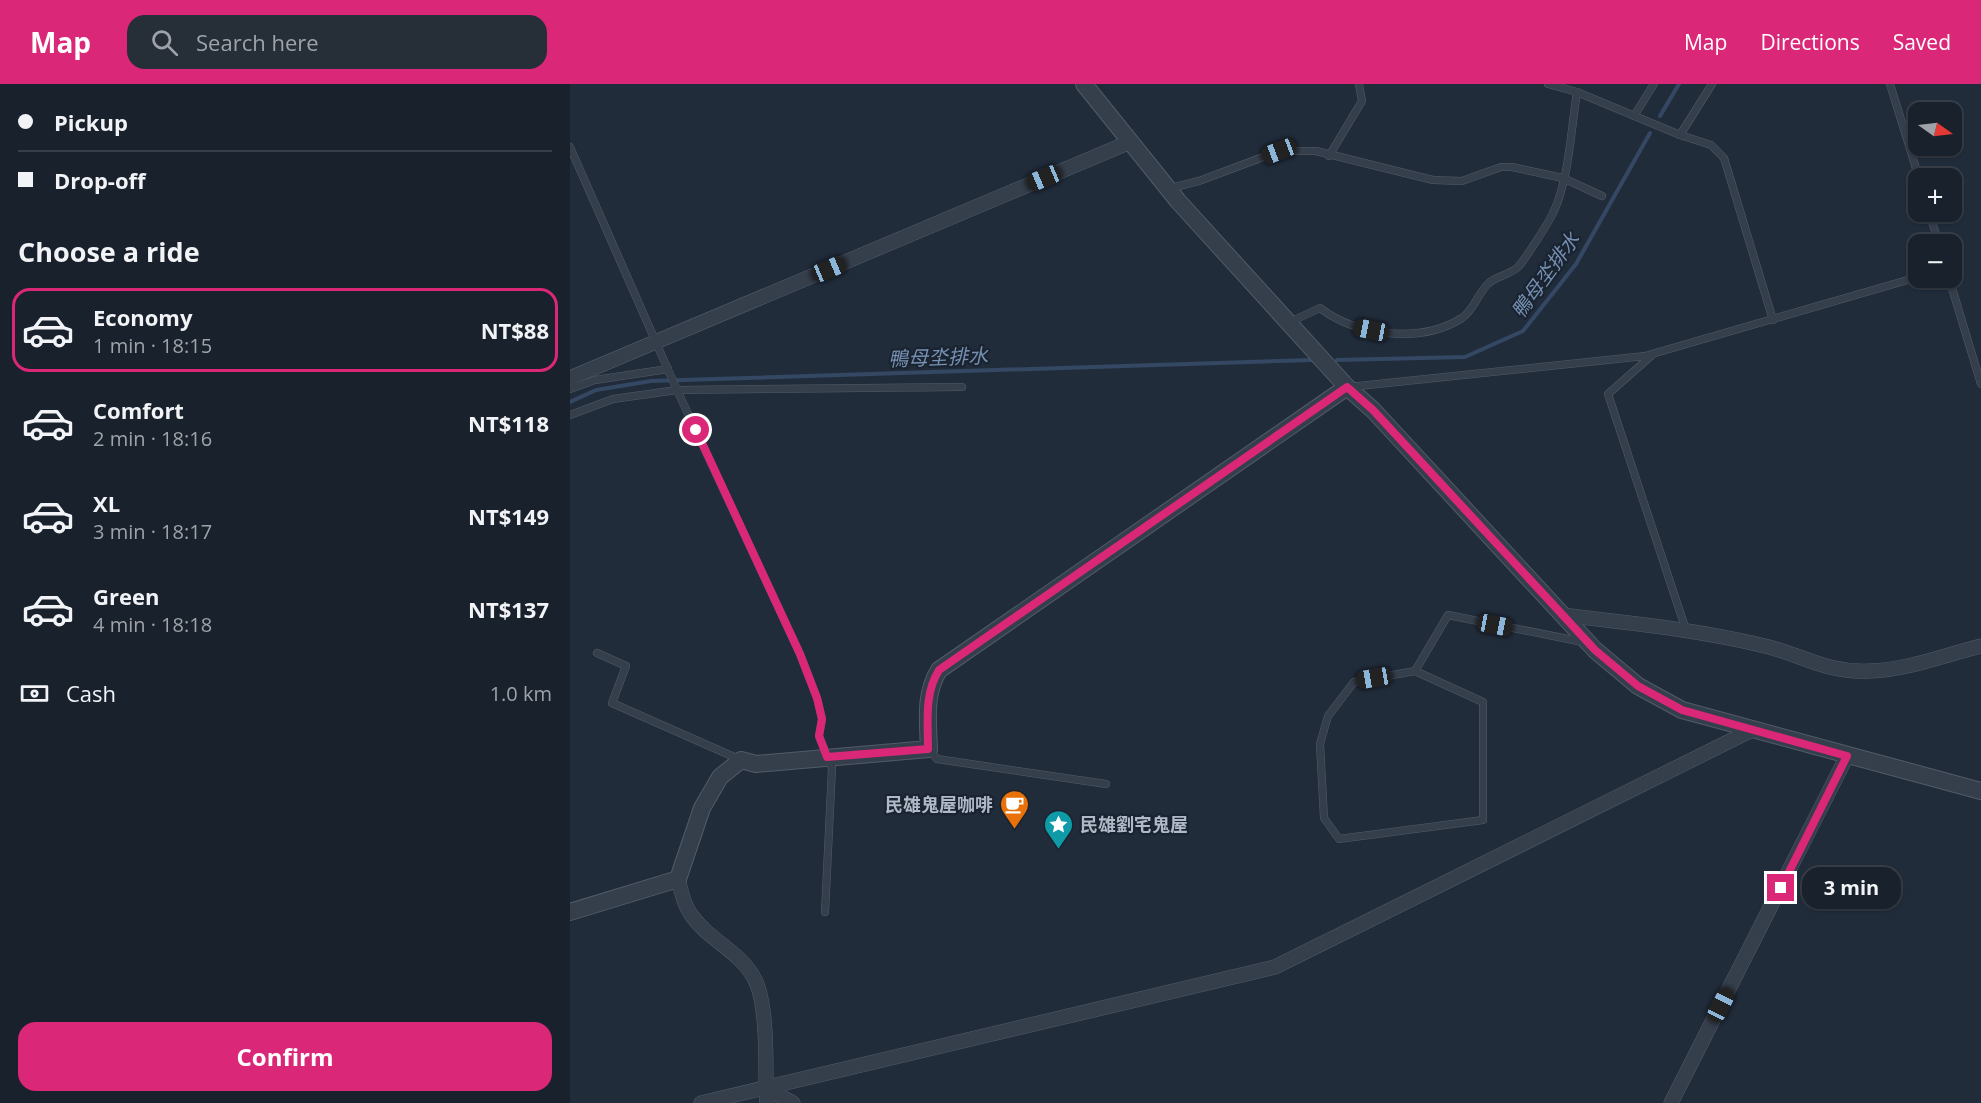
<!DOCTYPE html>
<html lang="en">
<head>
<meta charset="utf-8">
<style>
  :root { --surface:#19212c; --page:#262e38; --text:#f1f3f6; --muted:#9fa3a9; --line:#373e48; --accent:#db2777 }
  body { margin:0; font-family:"Open Sans","Noto Sans TC",sans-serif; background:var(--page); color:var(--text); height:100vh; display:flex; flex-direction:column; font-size:22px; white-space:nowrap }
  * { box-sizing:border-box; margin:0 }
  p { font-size:20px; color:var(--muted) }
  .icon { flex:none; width:33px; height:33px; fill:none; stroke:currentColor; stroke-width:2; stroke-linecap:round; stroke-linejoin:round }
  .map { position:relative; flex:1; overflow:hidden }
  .details { display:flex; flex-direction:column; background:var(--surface); width:570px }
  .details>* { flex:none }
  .top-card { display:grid; align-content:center; height:132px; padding:0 18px; background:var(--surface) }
  .needle { width:39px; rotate:104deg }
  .tools { position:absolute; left:1338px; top:18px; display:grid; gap:12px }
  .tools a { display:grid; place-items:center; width:54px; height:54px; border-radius:12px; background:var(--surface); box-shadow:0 2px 4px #0004,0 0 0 2px var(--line); font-size:30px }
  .end { position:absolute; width:27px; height:27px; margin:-14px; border:8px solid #db2777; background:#fff; box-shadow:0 0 0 3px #fff }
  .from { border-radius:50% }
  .bubble { position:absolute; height:42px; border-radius:18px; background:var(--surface); box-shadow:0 2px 4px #0004,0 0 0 2px var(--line); font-size:20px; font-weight:700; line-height:42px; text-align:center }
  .car { position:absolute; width:18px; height:36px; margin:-18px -9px; border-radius:8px; box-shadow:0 0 4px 2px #0007; background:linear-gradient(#222 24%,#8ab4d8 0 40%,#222 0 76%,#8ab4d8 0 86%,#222 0) }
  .top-card b { display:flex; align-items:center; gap:21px; height:57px; font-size:22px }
  .top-card b+b { border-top:2px solid var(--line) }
  .top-card i { width:15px; height:15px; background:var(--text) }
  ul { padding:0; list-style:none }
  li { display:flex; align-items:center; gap:18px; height:84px; margin:0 12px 9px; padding:0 6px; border:3px solid transparent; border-radius:18px }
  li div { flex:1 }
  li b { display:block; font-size:22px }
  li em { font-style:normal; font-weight:700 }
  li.selected { border-color:var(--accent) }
  li>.icon { width:54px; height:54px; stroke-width:1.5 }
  h2 { padding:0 18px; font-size:27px; line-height:72px }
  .pay { display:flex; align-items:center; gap:15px; height:66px; padding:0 18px; font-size:22px }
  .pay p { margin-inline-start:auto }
  .primary-button { display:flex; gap:12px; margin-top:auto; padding:12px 18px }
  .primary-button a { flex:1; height:69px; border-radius:18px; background:var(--accent); color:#fff; font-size:24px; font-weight:700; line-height:69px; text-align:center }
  header { display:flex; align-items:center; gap:36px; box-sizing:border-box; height:84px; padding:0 30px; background:var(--accent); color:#fff }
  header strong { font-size:28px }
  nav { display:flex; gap:33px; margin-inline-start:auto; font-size:21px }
  .search { width:420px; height:54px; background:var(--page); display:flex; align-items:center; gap:15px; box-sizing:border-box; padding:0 21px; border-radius:18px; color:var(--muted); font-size:22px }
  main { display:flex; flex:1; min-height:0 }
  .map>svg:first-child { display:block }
</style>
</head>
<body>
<header>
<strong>Map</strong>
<div class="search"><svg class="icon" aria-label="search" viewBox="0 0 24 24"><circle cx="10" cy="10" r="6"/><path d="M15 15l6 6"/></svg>Search here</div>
<nav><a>Map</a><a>Directions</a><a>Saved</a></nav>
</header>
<main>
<section class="details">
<div class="top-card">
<b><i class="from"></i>Pickup</b>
<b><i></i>Drop-off</b>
</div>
<h2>Choose a ride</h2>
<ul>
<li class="selected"><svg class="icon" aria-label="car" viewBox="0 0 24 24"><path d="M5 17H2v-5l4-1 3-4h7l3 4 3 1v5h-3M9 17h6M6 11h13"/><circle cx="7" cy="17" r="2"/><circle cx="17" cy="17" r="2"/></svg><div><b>Economy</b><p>1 min · 18:15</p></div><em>NT$88</em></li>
<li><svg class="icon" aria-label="car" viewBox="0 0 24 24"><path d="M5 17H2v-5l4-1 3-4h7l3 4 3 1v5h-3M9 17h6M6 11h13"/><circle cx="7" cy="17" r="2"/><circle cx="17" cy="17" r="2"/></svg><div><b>Comfort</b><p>2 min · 18:16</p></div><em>NT$118</em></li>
<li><svg class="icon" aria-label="car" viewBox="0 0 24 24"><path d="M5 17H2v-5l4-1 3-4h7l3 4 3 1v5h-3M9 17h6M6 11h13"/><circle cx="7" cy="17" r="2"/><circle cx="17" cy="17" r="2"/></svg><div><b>XL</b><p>3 min · 18:17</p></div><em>NT$149</em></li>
<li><svg class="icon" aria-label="car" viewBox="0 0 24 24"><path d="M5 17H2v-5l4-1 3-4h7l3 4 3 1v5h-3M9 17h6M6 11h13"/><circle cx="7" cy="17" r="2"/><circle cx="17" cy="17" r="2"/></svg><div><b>Green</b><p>4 min · 18:18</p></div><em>NT$137</em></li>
</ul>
<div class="pay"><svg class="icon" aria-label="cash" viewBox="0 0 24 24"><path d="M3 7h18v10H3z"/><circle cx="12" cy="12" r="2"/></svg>Cash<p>1.0 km</p></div>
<div class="primary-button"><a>Confirm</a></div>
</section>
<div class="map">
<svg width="1411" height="1019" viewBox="0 0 1411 1019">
  <rect width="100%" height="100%" fill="#212c3b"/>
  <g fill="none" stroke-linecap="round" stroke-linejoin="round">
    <g stroke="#344863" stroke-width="4">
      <path d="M1090 32 1109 0"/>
      <path d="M767 276 895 273 953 247 1006 180 1080 49"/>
      <path d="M0 318 26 306 81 297 741 276"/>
    </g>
    <defs>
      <g id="service">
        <path d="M978 0 1007 8 1110 51 1141 61 1154 74 1203 236"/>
        <path d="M1320 0 1349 94"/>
        <path d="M1064 32 1084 0"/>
        <path d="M1110 51 1142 0"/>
        <path d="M0 63 107 306 230 570 247 614 252 635 249 652 262 684 255 828"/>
        <path d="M759 72 792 17 789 0"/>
        <path d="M601 104 629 97 709 67H746L863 96 892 97 931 83H942L993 94 1032 112"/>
        <path d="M1359 128 1369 160"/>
        <path d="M1379 194 1411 300"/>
        <path d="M720 238 750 224C787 252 851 260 892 234 905 225 908 208 920 198 928 192 941 190 948 183 954 177 979 138 983 129 999 96 1001 45 1007 8"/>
        <path d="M1081 272 1038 310 1116 546"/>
        <path d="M779 303 1075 272 1348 193"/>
        <path d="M0 305 25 296 98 285"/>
        <path d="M0 331 43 315 107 306 392 303"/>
        <path d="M27 569 56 582 42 619 171 676"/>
        <path d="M845 587 784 598 758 632 750 660 754 734 769 755 913 736V618L845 587 878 531 1013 558"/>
        <path d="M359 665 367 675 536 700"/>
      </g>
      <g id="minor">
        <path d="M0 294 560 58"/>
        <path d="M992 531C1061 539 1131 546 1199 563 1236 573 1258 589 1300 587 1337 586 1375 571 1411 562"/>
        <path d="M108 795C111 806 113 819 120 829 137 856 173 868 186 898 197 922 196 977 196 1004L223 1019"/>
        <path d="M196 1004 197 1019"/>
        <path d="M131 1019 705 883 1182 646"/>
        <path d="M1101 1019 1277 672"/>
      </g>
      <g id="tertiary">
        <path d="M514 0 608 117 777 303 803 326 1025 566 1068 602 1112 626 1411 707"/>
        <path d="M0 828 108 795 132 724 150 693 171 676 186 680 359 665C358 638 354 610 369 586L777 303"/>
      </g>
    </defs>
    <use href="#service" stroke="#525c69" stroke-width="8"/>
    <use href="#minor" stroke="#525c69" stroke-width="15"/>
    <use href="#tertiary" stroke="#525c69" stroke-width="18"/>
    <use href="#service" stroke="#353e4b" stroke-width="7"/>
    <use href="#minor" stroke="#353e4b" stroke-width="14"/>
    <use href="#tertiary" stroke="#353e4b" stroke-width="16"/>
  </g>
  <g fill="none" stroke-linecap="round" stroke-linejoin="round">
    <path stroke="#db2777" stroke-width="8" d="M126 346 230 570 247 614 252 635 249 652 257 673 358 665C358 638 354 610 369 586L777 303 803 326 1025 566 1068 602 1112 626 1277 672 1211 804"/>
  </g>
  <defs>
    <symbol id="cafe-pin" viewBox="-11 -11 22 30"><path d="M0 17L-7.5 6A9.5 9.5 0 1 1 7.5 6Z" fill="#e8710a" stroke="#1a2330"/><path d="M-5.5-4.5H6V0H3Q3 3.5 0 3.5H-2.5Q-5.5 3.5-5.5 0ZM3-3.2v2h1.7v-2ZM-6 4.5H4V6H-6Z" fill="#fff"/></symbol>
    <symbol id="sight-pin" viewBox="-11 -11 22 30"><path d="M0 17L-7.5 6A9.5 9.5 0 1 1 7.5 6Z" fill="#0f9aa8" stroke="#1a2330"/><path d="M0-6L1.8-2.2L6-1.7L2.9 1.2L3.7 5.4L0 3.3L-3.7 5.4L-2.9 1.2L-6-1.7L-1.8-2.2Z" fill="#fff"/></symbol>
  </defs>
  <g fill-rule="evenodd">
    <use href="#cafe-pin" x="428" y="704" width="33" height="45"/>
    <use href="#sight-pin" x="472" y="724" width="33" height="45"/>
  </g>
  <g text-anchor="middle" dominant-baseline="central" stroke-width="4.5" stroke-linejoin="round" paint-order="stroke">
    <g font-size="18" font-weight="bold" fill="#afb9c7" stroke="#1a2330" text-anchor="end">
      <text x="423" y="720">民雄鬼屋咖啡</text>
      <text x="510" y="740" text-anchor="start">民雄劉宅鬼屋</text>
    </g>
    <g font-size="20" font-style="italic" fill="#7690b1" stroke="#1a2330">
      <text transform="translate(975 191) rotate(-54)">鴨母坔排水</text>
      <text transform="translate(368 273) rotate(-2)">鴨母坔排水</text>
    </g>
  </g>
</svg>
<div class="tools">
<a><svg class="needle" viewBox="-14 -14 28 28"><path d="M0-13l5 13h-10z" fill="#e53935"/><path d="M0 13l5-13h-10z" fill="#9fa3a9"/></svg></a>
<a>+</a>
<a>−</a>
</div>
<i class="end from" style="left:126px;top:346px"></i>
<i class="end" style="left:1211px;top:804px"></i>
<div class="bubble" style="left:1232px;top:783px;width:99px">3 min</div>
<i class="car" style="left:709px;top:67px;rotate:249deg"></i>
<i class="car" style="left:474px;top:94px;rotate:247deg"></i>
<i class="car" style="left:259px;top:185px;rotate:67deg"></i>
<i class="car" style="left:801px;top:246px;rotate:281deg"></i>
<i class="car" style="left:925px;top:541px;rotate:101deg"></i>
<i class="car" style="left:804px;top:594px;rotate:260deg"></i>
<i class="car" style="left:1151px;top:921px;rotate:27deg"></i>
</div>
</main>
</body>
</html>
